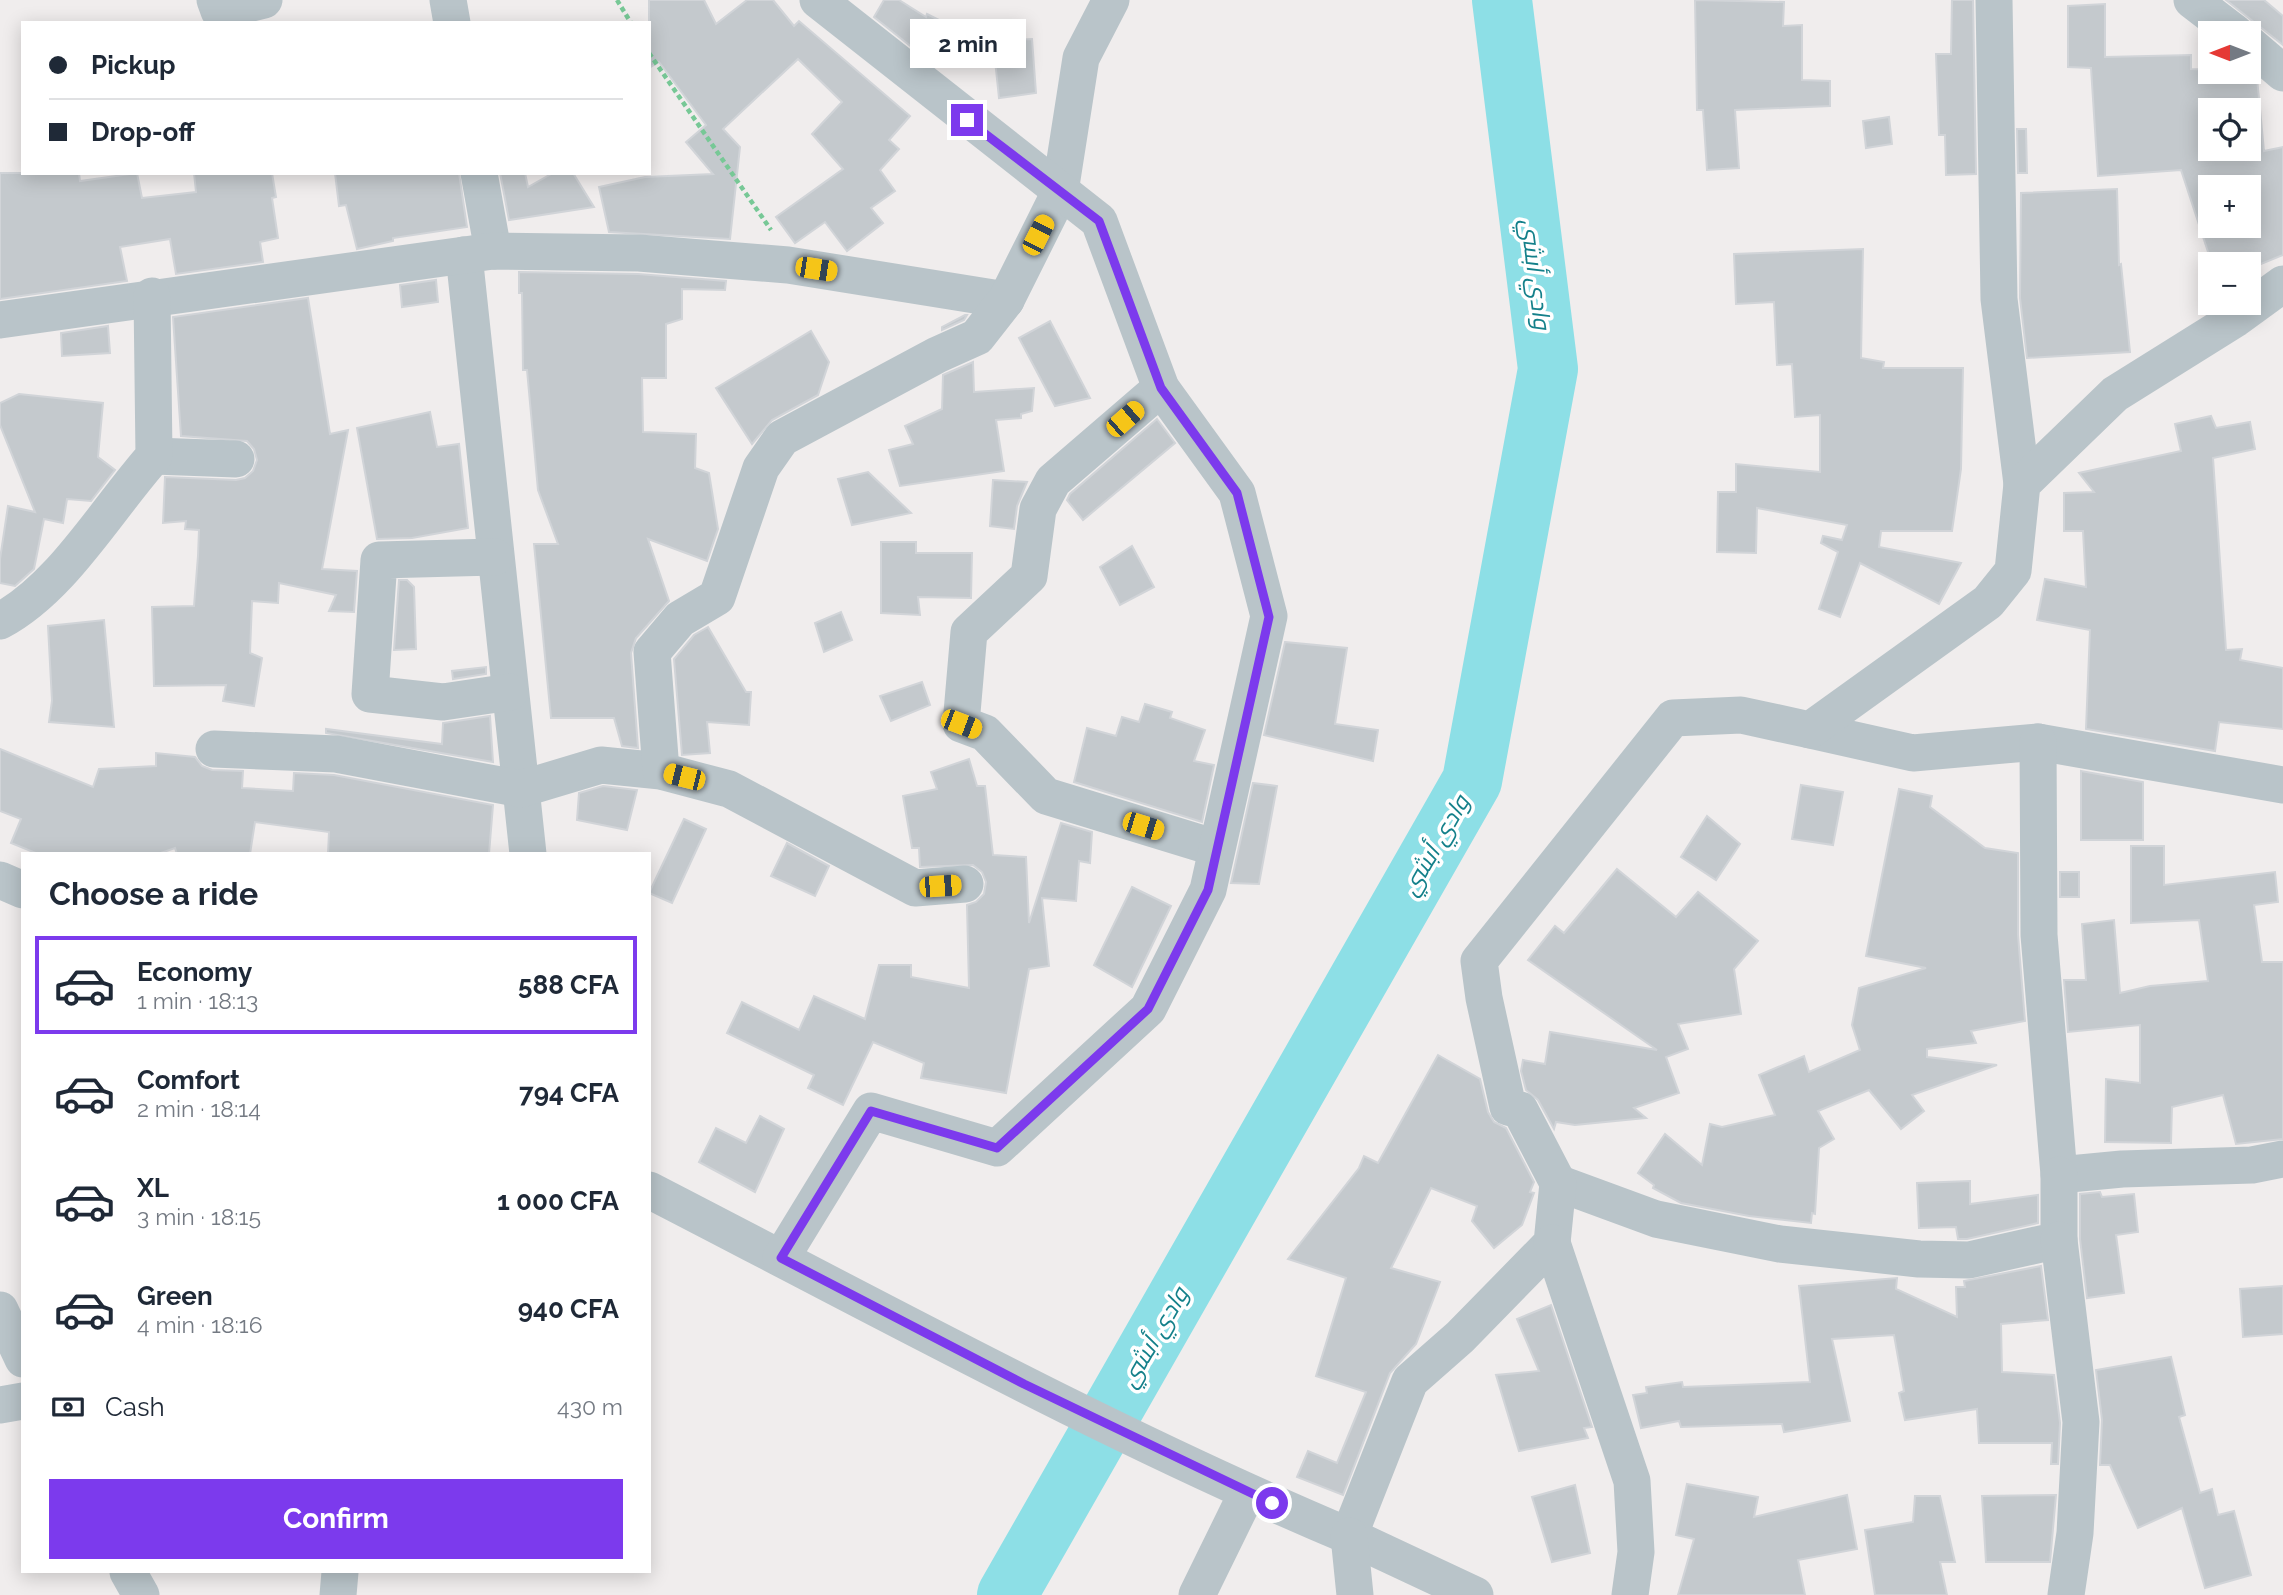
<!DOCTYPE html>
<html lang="en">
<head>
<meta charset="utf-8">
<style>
  :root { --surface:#fff; --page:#f2f2f3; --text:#1f2937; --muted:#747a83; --line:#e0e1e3; --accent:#7c3aed }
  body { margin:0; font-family:Raleway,Cairo,sans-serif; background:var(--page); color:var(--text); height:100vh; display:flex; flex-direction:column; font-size:26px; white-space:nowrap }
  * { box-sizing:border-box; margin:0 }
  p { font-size:23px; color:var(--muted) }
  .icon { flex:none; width:38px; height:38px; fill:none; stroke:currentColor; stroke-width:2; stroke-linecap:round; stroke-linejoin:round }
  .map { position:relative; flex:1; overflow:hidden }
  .panel { position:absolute; left:21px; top:852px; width:630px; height:721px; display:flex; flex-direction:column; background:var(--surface); border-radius:0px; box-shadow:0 4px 18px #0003 }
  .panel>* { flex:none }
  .top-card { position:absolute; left:21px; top:21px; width:630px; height:154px; border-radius:0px; box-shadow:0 4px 18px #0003; display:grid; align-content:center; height:154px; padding:0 28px; background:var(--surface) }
  .needle { width:46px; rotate:270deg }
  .controls { position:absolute; left:2198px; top:21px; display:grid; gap:14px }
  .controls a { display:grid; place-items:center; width:63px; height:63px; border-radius:0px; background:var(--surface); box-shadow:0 4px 18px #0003; font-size:35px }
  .end { position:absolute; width:32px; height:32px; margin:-16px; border:9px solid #7c3aed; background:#fff; box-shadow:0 0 0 4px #fff }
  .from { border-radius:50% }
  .bubble { position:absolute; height:49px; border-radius:0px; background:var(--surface); box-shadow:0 4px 18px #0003; font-size:23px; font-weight:700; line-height:49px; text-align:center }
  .car { position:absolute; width:21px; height:42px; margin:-21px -10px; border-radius:9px; box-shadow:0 0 5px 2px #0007; background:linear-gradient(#f5c518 24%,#345 0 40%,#f5c518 0 76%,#345 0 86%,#f5c518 0) }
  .top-card b { display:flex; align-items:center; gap:24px; height:66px; font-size:26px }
  .top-card b+b { border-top:2px solid var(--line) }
  .top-card i { width:18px; height:18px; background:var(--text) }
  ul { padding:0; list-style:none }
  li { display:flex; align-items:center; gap:21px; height:98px; margin:0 14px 10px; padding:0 14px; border:4px solid transparent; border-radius:0px }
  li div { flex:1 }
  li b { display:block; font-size:26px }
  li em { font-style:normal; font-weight:700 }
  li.current { border-color:var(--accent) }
  li>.icon { width:63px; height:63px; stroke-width:1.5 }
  h2 { padding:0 28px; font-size:32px; line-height:84px }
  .pay { display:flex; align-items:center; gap:18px; height:77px; padding:0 28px; font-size:26px }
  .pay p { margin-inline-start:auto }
  .action { display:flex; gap:14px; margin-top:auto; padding:14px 28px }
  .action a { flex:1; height:80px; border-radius:0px; background:var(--accent); color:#fff; font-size:28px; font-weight:700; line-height:80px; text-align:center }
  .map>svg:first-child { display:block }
</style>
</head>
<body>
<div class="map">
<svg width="2283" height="1595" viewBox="0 0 2283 1595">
  <rect width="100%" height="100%" fill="#f0eded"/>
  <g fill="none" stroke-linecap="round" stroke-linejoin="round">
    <path stroke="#8ddfe6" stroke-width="60" d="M1007 1595 1472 781 1548 369 1502 0"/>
  </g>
  <g fill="#c4c9cd" stroke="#d1d4d8" stroke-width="2" fill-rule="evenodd">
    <path d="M649 0H704L716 24 747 0H773L794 26 799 21 910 116 889 140 899 149 880 170 895 191 871 208 883 223 847 251 825 222 795 243 776 217 843 169 812 134 842 102 798 59 723 129 740 147 730 239 609 232 599 187 645 177 713 174 686 142 706 125 659 62 649 68Z"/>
    <path d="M884 0H899L926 17 927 14 953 27 933 64 874 17Z"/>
    <path d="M1695 0 1784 2 1783 26 1802 25V80L1830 81V106L1735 110 1739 168 1707 170 1703 110H1697Z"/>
    <path d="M1952 0H1973L1976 174 1946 175 1945 135H1939L1936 54H1951Z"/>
    <path d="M2226 0H2264L2283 16V45Z"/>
    <path d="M2105 4V57L2191 55V69L2249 71 2257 78 2264 151 2283 147V255L2261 264H2212L2181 170 2098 176 2091 68 2068 67V6ZM2210 110H2249V149H2210ZM2210 187H2249V226H2210Z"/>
    <path d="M1032 39 1036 93 999 98 993 41Z"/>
    <path d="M1889 117 1892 144 1866 148 1863 121Z"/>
    <path d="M2017 129H2026L2027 173H2018Z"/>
    <path d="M0 173H79L80 181 137 173 142 198 196 192 194 173H272L276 197 272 198 278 238 260 242 263 262 176 274 170 239 120 247 127 281 0 299Z"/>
    <path d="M335 173H459L467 227 393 238V241L357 249 346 205 339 206Z"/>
    <path d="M500 173H525L528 187 553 173H573L594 207 509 220Z"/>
    <path d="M2117 189 2119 265 2121 264 2130 352 2027 358 2020 298 2021 193Z"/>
    <path d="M1863 249 1861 358 1884 362 1883 368H1963L1961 469 1952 531H1881L1879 547 1961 563 1939 604 1860 563 1840 617 1819 609 1838 552 1821 543 1823 536 1842 540 1847 525 1757 508 1756 553 1717 552 1718 492H1736V464L1820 472V415L1795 417 1792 364 1777 365 1774 302 1736 304 1734 254Z"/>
    <path d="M519 272 638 274 726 281 725 290 682 289V319L666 324V378H642L643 432 696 434 695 468 709 473 718 529 707 561 648 539 669 601 636 638 631 653 638 748 622 746 614 718H551L534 544H558L538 490 527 370H523L522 293H519Z"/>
    <path d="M436 280 438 302 402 307 400 285Z"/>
    <path d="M308 298 330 434 348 430 322 569 357 571 354 612 329 611 336 595 279 583 278 603 252 601 250 653 262 658 254 706 223 701 226 685 154 686 152 607 194 606 198 556 199 530 185 529 186 521 163 523 165 477 236 480 245 478 253 471 257 460 254 449 247 441 181 436 173 317Z"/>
    <path d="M965 315H967L964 320 942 330V327Z"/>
    <path d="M1050 321 1090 398 1055 406 1019 338Z"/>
    <path d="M108 326 110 353 62 356 61 333Z"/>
    <path d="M811 331 829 362 818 395 772 420 752 444 716 388Z"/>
    <path d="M973 362 974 392 1034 388 1032 411 1021 414V418L996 420 1004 471 900 486 889 450 913 444 905 426 942 409 943 375Z"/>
    <path d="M19 394 103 403 98 457 115 470 91 501 67 499 63 523 44 519 34 569 15 586 0 583V559L8 506 35 512 0 425V403Z"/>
    <path d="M430 412 437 447 459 444 468 528 412 538 377 539 357 428Z"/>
    <path d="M2211 416 2216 428 2250 422 2255 449 2213 458 2226 650 2242 649 2240 660 2283 668V729L2219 722 2215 751 2086 729 2090 630 2037 620 2045 579 2086 587 2083 531H2064V493L2094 492 2079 473 2181 451 2175 424Z"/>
    <path d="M1157 419 1175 443 1083 520 1067 500 1070 494Z"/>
    <path d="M868 472 911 513 852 525 838 479Z"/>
    <path d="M993 480 1027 482 1017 506 1014 529 990 526Z"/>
    <path d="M881 542H916V553H972L971 598 918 597 920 615 881 613Z"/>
    <path d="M1132 546 1154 587 1120 605 1100 567Z"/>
    <path d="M399 580H407L414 587 416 649 394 650Z"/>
    <path d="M841 612 852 640 824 652 815 623Z"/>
    <path d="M104 620 114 727 49 722 52 701 48 626Z"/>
    <path d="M708 627 746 692H751L749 725 707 722 710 753 682 755 674 659 694 635Z"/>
    <path d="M1285 642 1347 648 1335 724 1378 730 1373 761 1264 735Z"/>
    <path d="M486 667V674L453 679 452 671Z"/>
    <path d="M922 682 930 705 891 721 880 696Z"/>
    <path d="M1145 704 1172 712 1170 718 1205 730 1194 761 1214 765 1202 822 1074 782 1087 728 1116 736 1122 717 1139 722Z"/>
    <path d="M490 716 493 762 326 733V729L442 744 443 723Z"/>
    <path d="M0 749 93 787 99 769 156 766V753L195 757 202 766 212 770 243 771 242 788 293 791 294 773 334 775 493 805 489 854H328L329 832 255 822 250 854H177L175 848 158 854H38L11 843 21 819 0 811Z"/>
    <path d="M969 759 977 786H985L993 855 1026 857 1029 923 1061 823 1092 832 1090 863 1079 861 1076 901 1042 898 1049 966 1029 969 1006 1093 921 1078 924 1063 873 1042 843 1105 808 1088 814 1075 727 1033 742 1002 799 1030 814 996 865 1019 879 965H911V977L969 988 967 905 976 902 984 894 986 882 982 872 973 865 920 867 919 848H912L903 796 937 789 931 772Z"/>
    <path d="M2081 771 2143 782V840H2081Z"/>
    <path d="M1253 783 1277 786 1259 884 1231 883Z"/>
    <path d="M1801 785 1843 792 1833 845 1792 839Z"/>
    <path d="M603 786 637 790 627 830 577 820 579 793Z"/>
    <path d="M1899 789 1932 796 1930 807 1985 848 2018 853V935L2025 1021 1971 1031 1976 1043 1927 1049V1057L1997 1065 1912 1095 1924 1111 1901 1129 1869 1090 1818 1111 1834 1139 1819 1148 1815 1214 1812 1213 1811 1223 1749 1216 1681 1203 1653 1188 1654 1185 1638 1173 1665 1134 1702 1165 1710 1124 1722 1127 1775 1115 1759 1075 1804 1056 1809 1072 1860 1050 1852 1025 1859 988 1926 968 1866 956Z"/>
    <path d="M1707 816 1740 844 1716 880 1681 857Z"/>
    <path d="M684 819 706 829 672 903 649 893Z"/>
    <path d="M787 843 829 866 815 896 771 876Z"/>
    <path d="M2131 846H2164V885L2275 872 2278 902 2254 905 2262 962H2283V1139L2236 1144 2223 1095 2172 1107 2171 1143 2105 1142 2106 1079 2140 1083V1025L2068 1032 2064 980H2086L2082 924 2114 920 2120 993 2150 986 2208 981 2199 920 2131 923Z"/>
    <path d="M1617 869 1676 917 1698 892 1758 941 1734 969 1741 1014 1678 1024 1688 1049 1666 1057 1679 1093 1634 1108 1646 1118 1575 1125 1556 1122 1554 1129 1538 1100 1526 1090 1521 1071 1523 1060 1545 1064 1550 1032 1657 1050 1528 960 1555 926 1564 933Z"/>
    <rect x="2060" y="872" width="19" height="25"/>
    <path d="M1132 887 1171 906 1132 987 1094 965Z"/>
    <path d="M1438 1055 1480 1079 1488 1112 1494 1122 1506 1128 1534 1182 1530 1192 1534 1193 1522 1225 1494 1248 1472 1221 1477 1206 1431 1188 1391 1268 1440 1282 1416 1344 1390 1373 1343 1495 1297 1477 1308 1451 1337 1463 1366 1392 1316 1376 1346 1278 1288 1259 1359 1168 1364 1156 1378 1163Z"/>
    <path d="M760 1116 784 1129 755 1192 699 1162 716 1128 746 1143Z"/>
    <path d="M1970 1181V1204L2038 1195V1223L1967 1239H1958L1956 1227 1919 1228 1917 1183Z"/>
    <path d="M2100 1192 2102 1197 2134 1194 2138 1232 2116 1235 2124 1293 2087 1298 2080 1239V1194Z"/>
    <path d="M2041 1266 2048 1320 2001 1324 2002 1372 2054 1375 2060 1423 2058 1464H2051L2052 1443H1979L1977 1409 1905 1420 1899 1393 1904 1391 1894 1335 1832 1339 1850 1421 1784 1432 1782 1424 1681 1427 1679 1421 1641 1428 1633 1395 1647 1393 1646 1387 1682 1382 1683 1387 1810 1382 1799 1286 1897 1278 1896 1289 1957 1317 1956 1287H1965L1964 1281Z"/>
    <path d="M2283 1286V1334L2243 1337 2240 1289Z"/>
    <path d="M1551 1305 1592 1427 1584 1428 1588 1438 1519 1451 1496 1375 1539 1371 1517 1319Z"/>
    <path d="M2171 1357 2185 1415 2179 1417 2200 1493 2212 1489 2218 1515 2234 1511 2251 1575 2205 1588 2182 1508 2138 1528 2110 1465H2100L2102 1420 2096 1370Z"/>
    <path d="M1687 1484 1758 1497 1754 1517 1847 1495 1857 1549 1798 1560 1805 1595H1678L1694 1539 1676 1535Z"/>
    <path d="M1575 1485 1590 1553 1552 1562 1532 1497Z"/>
    <path d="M2056 1495 2050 1562H1986L1982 1496Z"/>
    <path d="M1915 1496H1940L1955 1562H1940L1947 1595H1875L1865 1530 1913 1522Z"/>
  </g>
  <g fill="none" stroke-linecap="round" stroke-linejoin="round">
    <g stroke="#77c896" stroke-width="4.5" stroke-dasharray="5 3.5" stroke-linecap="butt">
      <path d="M617 0 631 23"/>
      <path d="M649 53 771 230"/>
    </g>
    <g stroke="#b9c4c9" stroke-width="37">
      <path d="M215 0 219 11 264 0"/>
      <path d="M448 0 452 23"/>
      <path d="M1994 0 1999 299 2022 484"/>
      <path d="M2192 0 2235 33"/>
      <path d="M2249 44 2283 73"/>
      <path d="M479 173 493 251"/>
      <path d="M464 255 528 854"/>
      <path d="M0 320 493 251 639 253 788 265 1006 300"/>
      <path d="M1161 388 1053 481 1038 509 1029 576 969 632 961 724 985 733 1046 796 1216 848"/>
      <path d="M154 456 236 459"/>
      <path d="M495 557 379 560 370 694 443 702 510 692"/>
      <path d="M0 621C62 588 106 510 154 456L152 296"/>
      <path d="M1810 730 1913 753 2038 742 2283 785"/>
      <path d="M2038 742 2039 935 2059 1175 2122 1169 2252 1165 2283 1159"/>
      <path d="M214 749 336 754 521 789 601 765 661 771 729 789 915 888 965 884"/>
      <path d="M661 771 652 652 680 619 717 597 761 468 782 438 937 355 977 337 1006 300 1060 192 1081 58 1111 0"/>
      <path d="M0 880 23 890"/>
      <path d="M1558 1183 1656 1219 1780 1244 1919 1259 1969 1260 2059 1240V1175"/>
      <path d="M649 1190C880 1309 1109 1435 1349 1536L1410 1381 1460 1337 1552 1243 1558 1183 1520 1110 1508 1107 1484 998 1479 961 1673 718 1741 715 1810 730 1988 602 2013 571 2022 484 2115 394 2235 319 2283 284"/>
      <path d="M2059 1240 2081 1422 2075 1533 2066 1595"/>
      <path d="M1552 1243 1632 1481 1636 1552 1630 1595"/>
      <path d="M781 1258 871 1111 997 1148 1148 1009 1208 890 1269 616 1237 493 1161 388 1099 221 818 0"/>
      <path d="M0 1310 23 1359"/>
      <path d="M0 1405 23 1401"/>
      <path d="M1349 1536 1475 1595"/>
      <path d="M1349 1536 1355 1595"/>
      <path d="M128 1572 141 1595"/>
      <path d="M338 1595 340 1572"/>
      <path d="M1197 1595 1247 1493"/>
    </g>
  </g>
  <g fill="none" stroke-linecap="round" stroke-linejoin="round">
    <path stroke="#7c3aed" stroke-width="9" d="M967 120 1099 221 1161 388 1237 493 1269 617 1208 890 1148 1009 997 1148 871 1111 781 1258 1024 1384 1272 1503"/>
  </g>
  <g text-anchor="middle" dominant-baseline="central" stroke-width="7" stroke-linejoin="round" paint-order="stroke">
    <g font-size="24" font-style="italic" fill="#14808a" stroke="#fff">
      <text transform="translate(1536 274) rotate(83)">وادي أبشي</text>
      <text transform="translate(1435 845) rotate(-60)">وادي أبشي</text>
      <text transform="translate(1154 1337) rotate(-60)">وادي أبشي</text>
    </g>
  </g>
</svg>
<div class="controls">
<a><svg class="needle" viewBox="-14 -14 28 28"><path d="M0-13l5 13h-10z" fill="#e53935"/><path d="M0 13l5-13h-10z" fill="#747a83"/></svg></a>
<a><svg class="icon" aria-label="locate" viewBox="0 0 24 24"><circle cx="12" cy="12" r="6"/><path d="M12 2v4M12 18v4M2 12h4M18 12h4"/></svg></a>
<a>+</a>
<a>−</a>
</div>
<i class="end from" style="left:1272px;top:1503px"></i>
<i class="end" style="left:967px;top:120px"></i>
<div class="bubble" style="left:910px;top:19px;width:116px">2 min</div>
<i class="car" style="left:1038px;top:235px;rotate:27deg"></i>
<i class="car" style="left:816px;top:269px;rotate:99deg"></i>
<i class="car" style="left:1125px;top:419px;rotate:49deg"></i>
<i class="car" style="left:961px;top:724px;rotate:111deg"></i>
<i class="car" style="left:684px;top:777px;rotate:284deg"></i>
<i class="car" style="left:1143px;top:826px;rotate:107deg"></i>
<i class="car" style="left:940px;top:886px;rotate:86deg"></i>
<div class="top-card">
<b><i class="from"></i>Pickup</b>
<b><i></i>Drop-off</b>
</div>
<section class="panel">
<h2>Choose a ride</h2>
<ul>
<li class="current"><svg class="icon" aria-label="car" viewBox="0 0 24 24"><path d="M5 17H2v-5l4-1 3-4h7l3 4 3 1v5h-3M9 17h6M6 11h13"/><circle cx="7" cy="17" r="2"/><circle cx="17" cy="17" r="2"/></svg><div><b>Economy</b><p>1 min · 18:13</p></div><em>588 CFA</em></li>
<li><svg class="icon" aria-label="car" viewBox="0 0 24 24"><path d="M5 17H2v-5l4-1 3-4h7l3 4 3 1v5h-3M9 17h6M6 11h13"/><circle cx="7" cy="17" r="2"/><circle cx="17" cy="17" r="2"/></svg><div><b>Comfort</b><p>2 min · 18:14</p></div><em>794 CFA</em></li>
<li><svg class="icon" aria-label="car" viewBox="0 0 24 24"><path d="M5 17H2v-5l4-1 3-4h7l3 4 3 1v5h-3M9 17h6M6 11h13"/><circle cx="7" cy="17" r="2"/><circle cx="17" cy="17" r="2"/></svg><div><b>XL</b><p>3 min · 18:15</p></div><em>1 000 CFA</em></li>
<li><svg class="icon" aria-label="car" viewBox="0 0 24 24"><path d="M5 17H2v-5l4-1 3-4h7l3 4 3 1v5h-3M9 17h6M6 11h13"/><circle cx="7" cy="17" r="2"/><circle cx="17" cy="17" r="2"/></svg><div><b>Green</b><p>4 min · 18:16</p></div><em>940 CFA</em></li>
</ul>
<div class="pay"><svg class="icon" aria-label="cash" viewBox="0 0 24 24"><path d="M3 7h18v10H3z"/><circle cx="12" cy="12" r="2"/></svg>Cash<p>430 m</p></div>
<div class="action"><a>Confirm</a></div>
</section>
</div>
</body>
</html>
